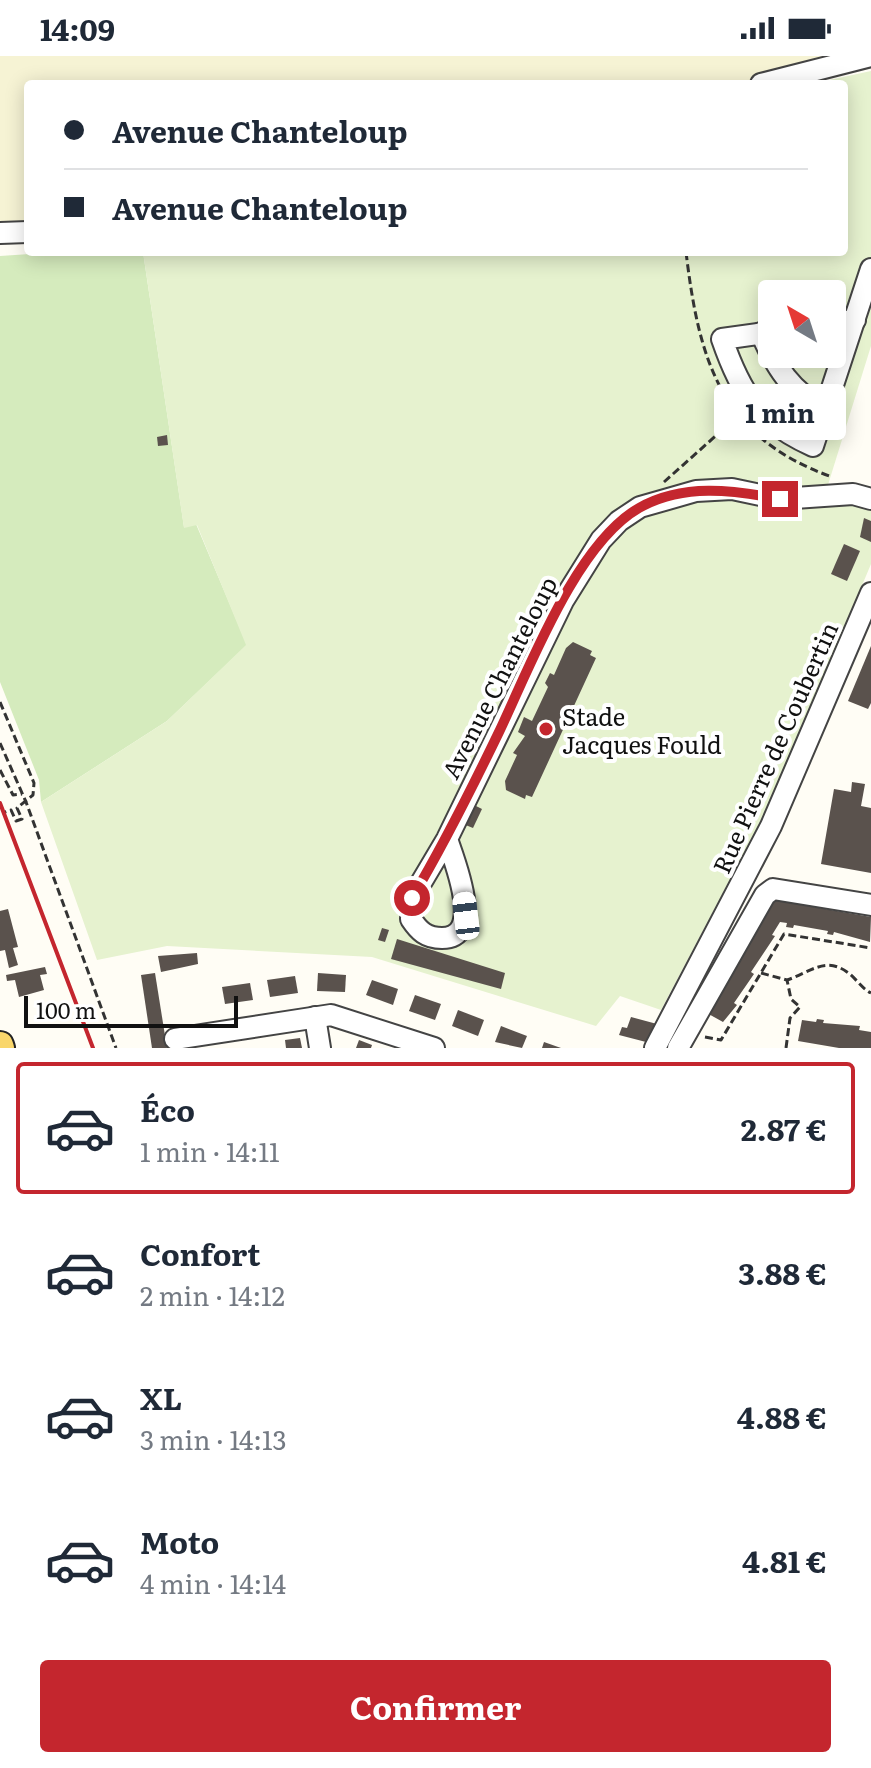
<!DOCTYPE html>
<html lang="fr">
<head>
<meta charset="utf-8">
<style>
  :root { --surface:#fff; --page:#f6f6f7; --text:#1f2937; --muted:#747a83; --line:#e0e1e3; --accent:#c4262e }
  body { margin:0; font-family:Literata,serif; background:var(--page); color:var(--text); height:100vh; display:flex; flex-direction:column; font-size:30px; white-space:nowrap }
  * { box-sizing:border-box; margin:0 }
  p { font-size:26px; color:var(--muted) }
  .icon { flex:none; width:44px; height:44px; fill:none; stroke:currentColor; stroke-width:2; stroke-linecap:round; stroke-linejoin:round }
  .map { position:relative; height:992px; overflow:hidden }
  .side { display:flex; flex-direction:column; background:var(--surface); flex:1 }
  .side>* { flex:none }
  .banner { position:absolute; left:24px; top:24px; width:824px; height:176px; border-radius:8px; box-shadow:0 4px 20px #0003; display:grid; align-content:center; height:176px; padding:0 40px; background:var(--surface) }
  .needle { width:52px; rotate:321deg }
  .buttons { position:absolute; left:758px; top:224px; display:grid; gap:16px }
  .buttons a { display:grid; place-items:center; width:88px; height:88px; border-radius:8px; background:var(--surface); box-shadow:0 4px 20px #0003; font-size:40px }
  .scale { position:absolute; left:24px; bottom:20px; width:214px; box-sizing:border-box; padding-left:8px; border:4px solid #111; border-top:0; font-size:22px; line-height:28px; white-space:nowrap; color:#111; -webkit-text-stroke:6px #fff; paint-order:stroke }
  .end { position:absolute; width:36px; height:36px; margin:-18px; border:10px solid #c4262e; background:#fff; box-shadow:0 0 0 4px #fff }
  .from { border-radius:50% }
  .bubble { position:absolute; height:56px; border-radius:8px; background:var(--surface); box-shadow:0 4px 20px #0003; font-size:26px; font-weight:700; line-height:56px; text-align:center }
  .car { position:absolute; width:24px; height:48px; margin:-24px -12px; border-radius:10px; box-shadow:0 0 6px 2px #0007; background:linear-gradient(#fff 24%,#345 0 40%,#fff 0 76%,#345 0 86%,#fff 0) }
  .banner b { display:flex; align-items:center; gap:28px; height:76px; font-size:30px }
  .banner b+b { border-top:2px solid var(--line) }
  .banner i { width:20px; height:20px; background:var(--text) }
  ul { padding:14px 0 0; list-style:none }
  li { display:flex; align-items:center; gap:24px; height:132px; margin:0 16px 12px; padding:0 24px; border:4px solid transparent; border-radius:8px }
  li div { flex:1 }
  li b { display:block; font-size:30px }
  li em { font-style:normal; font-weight:700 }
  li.on { border-color:var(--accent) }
  li>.icon { width:72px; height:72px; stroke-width:1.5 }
  .action { display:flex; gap:16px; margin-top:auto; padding:16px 40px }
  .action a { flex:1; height:92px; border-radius:8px; background:var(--accent); color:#fff; font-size:32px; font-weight:700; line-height:92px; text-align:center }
  .status { display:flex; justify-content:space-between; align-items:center; height:56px; padding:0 40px; background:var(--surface); direction:ltr }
  .status svg { height:22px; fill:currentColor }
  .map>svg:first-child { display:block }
</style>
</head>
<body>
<div class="status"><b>14:09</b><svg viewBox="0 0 49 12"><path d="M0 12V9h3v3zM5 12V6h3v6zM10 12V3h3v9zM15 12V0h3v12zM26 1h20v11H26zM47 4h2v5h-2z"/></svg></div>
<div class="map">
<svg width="871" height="992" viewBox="0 0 871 992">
  <rect width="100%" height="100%" fill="#fffdf5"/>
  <path fill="#f6f3d4" d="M0 0H846L754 28H28V175L0 178Z"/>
  <path fill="#d5ebbd" d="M60 196H143L184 471 196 468 247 589 167 665 41 746 39 724 0 626V200Z"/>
  <path fill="#e6f2cf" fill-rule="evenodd" d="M871 15V290L823 445 871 453V508L771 746 661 954 620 940 596 970 372 901 167 890 97 904 41 746 167 665 246 589 197 469 184 472 143 196H844V28H811ZM772 238H832V298H772Z"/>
  <g fill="#5a524d">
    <path d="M167 379 168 389 158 390 157 381Z"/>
    <path d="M864 462 871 465V486L860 481Z"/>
    <path d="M844 488 860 495 847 525 831 518Z"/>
    <path d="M573 586 592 595 590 599 596 602 532 741 526 739 525 743 506 734 505 725 517 699 513 697 525 680 518 676 524 661 532 665 548 631 545 627 550 617 554 619 566 592Z"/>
    <path d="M871 590V647L868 653 848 645Z"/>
    <path d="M852 726 865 728 861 750 871 752V817L821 808 834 733 851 736Z"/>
    <path d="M472 748 482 753 473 772 463 768Z"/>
    <path d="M774 844 871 861 870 886 834 876 833 879 827 878 828 875 794 869 793 872 786 871 787 867 780 866 772 879 775 880 751 916 754 918 734 947 737 949 723 966 705 956 763 854 768 856Z"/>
    <path d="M8 853 18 891 13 892 18 909 9 912 5 894 0 895V855Z"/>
    <path d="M382 872 389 874 385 886 378 884Z"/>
    <path d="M397 883 505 917 501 933 391 903Z"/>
    <path d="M197 897 198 908 161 916 158 900Z"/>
    <path d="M45 911 47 918 40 919 44 934 19 941 15 924 7 925 6 919Z"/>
    <path d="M155 917 167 992H152L141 919Z"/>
    <path d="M318 917 346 919 345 936 317 935Z"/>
    <path d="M295 920 298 937 270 941 267 924Z"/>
    <path d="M372 924 398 933 393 949 366 939Z"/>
    <path d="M250 927 253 944 225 948 222 931Z"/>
    <path d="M415 939 441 948 435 964 409 955Z"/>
    <path d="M458 954 484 964 478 980 452 970Z"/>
    <path d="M631 961 657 968 646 986 619 979 622 971 627 972Z"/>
    <path d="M817 963 824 964 823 967 860 970 859 974 871 976V992H839L798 985 802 964 816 966Z"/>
    <path d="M501 970 527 980 522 992 495 986Z"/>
    <path d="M300 982 302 992H286L285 984Z"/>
    <path d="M359 984 372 989 371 992H356Z"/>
    <path d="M544 986 561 992H542Z"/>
  </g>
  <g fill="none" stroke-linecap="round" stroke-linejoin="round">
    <defs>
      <g id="minor">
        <path d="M761 28 871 0"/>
        <path d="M0 177 28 176"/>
        <path d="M832 267 855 264"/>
        <path d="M772 276 722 283C741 338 758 365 813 390L871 213"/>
        <path d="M761 277C776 312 791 335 825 354"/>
        <path d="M447 783C454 804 486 882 442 882 426 882 419 875 411 863L412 842 447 783 563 545 601 484 619 465 640 451 696 435 732 433 780 443 853 438 871 443"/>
        <path d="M315 961 320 992"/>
        <path d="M175 983 331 959 434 992"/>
        <path d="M655 992 771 770 871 537"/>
        <path d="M678 992 765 839 773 833 871 849"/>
      </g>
      <path id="major" d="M0 989 1 992"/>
    </defs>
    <use href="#minor" stroke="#444" stroke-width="24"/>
    <use href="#major" stroke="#222" stroke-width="30"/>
    <g stroke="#333" stroke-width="3" stroke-dasharray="8 4" stroke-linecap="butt">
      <path d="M686 196C699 304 720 381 832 421"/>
      <path d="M664 426 739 359"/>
      <path d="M0 646 34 727 33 739 17 752 22 763 16 765 11 754 5 756"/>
      <path d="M0 687 26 746 116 992"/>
      <path d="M0 714 13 739 22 738"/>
      <path d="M761 917 787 924C809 917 825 900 847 916 856 922 861 932 871 937"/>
      <path d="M705 981 721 984 784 878 871 892"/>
      <path d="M786 992 790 962 800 951 791 943 787 924"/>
    </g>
    <use href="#minor" stroke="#fff" stroke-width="20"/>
    <use href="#major" stroke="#f9d66b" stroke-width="26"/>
    <path stroke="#c4262e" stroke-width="4" d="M0 747 93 992"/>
  </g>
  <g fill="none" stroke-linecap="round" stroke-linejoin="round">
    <path stroke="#c4262e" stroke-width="10" d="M412 842C444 788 472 732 499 676 530 611 576 488 639 452 683 427 733 434 780 443"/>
  </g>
  <circle fill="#c4262e" stroke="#fff" stroke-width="3" cx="546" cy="673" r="8"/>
  <g text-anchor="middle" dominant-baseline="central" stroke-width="8" stroke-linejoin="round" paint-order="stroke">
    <g font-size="24" fill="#111" stroke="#fff">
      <text transform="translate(498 621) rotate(-63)">Avenue Chanteloup</text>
      <text transform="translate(774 691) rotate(-66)">Rue Pierre de Coubertin</text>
    </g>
    <g font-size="24" fill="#111" stroke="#fff" text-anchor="start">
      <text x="562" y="659">Stade<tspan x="562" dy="28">Jacques Fould</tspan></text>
    </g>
  </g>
</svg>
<div class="buttons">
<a><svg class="needle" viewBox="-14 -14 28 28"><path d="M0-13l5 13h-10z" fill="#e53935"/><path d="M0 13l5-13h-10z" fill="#747a83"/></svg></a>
</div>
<div class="scale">100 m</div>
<i class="end from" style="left:412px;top:842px"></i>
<i class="end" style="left:780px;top:443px"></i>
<div class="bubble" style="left:714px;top:328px;width:132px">1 min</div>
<i class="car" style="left:466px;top:860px;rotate:353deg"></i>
<div class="banner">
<b><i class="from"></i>Avenue Chanteloup</b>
<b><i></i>Avenue Chanteloup</b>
</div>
</div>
<section class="side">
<ul>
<li class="on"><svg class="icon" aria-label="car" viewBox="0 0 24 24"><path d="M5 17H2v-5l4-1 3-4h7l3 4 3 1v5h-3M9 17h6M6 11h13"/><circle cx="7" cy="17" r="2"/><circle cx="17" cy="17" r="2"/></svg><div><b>Éco</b><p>1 min · 14:11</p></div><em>2.87 €</em></li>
<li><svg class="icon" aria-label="car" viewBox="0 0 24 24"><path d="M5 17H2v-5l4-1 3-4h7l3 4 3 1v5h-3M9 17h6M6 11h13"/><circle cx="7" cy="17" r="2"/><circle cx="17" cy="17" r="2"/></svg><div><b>Confort</b><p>2 min · 14:12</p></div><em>3.88 €</em></li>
<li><svg class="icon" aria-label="car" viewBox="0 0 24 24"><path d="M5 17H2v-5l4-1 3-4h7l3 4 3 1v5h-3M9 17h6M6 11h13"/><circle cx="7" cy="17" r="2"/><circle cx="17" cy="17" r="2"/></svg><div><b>XL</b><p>3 min · 14:13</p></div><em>4.88 €</em></li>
<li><svg class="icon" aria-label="car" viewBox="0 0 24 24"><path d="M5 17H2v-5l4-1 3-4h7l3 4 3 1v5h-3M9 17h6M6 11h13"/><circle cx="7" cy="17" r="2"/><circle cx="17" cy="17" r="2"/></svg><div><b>Moto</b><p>4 min · 14:14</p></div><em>4.81 €</em></li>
</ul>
<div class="action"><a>Confirmer</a></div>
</section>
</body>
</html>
